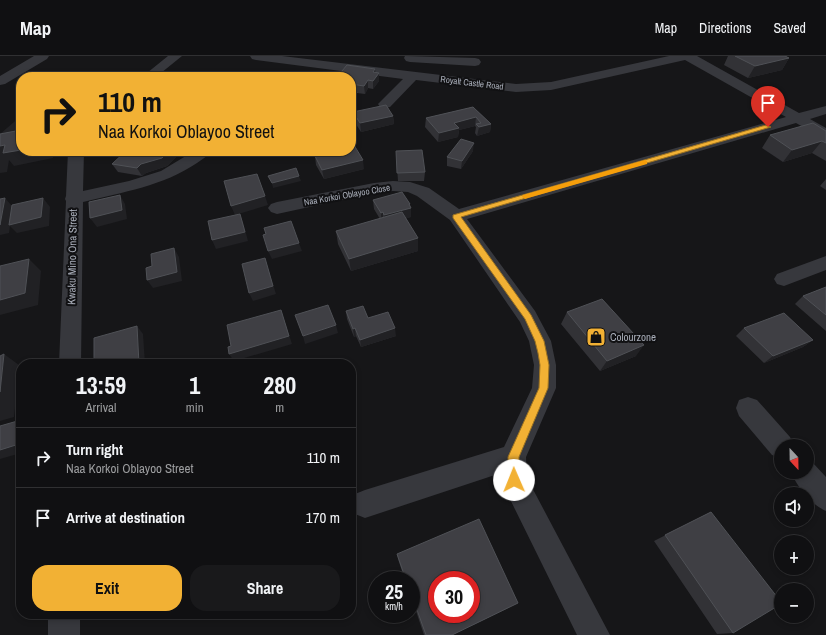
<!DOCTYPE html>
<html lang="en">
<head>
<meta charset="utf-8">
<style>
  :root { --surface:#101012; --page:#19191b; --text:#f1f3f6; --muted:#9c9d9f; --line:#303032; --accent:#f2b134 }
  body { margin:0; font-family:"Archivo Narrow",sans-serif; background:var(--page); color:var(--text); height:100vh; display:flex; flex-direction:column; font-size:15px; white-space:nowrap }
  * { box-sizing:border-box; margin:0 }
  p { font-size:13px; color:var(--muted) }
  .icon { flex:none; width:22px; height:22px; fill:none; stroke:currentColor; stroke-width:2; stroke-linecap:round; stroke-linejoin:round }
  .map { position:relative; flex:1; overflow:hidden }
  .drawer { position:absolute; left:16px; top:303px; width:340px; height:260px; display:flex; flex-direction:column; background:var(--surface); border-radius:16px; box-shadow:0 2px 6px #0003,0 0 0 1px var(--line) }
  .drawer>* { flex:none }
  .top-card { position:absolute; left:16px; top:16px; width:340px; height:84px; border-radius:16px; box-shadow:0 2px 6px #0003,0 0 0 1px var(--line); background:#f2b134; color:#111; overflow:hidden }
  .needle { width:26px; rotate:158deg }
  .buttons { position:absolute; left:774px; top:383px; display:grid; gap:8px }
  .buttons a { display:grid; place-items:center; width:40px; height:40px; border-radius:50%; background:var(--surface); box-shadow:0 2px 6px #0003,0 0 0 1px var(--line); font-size:20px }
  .speed { position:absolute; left:368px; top:515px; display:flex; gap:8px; font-size:20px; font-weight:700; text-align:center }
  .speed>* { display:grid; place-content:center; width:52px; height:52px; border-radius:50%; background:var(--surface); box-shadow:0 2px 6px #0003,0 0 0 1px var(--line); line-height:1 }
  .speed small { font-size:10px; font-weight:400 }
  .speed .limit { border:6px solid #d22; background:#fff; color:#111 }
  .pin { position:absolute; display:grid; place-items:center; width:34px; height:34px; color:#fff; margin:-41px -17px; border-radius:50% 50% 50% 0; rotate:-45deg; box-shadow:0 0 4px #0007 }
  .pin .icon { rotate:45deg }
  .me { position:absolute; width:44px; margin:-22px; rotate:359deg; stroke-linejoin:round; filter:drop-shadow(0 0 3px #0008) }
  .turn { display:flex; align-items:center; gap:14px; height:84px; padding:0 16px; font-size:18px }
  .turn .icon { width:52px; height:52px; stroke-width:2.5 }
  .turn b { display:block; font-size:28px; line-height:34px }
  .eta { display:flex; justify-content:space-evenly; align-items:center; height:68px; text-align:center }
  .eta b { font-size:24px; font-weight:700; line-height:28px }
  .button { display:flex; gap:8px; margin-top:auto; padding:8px 16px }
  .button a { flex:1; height:46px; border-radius:16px; background:var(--accent); color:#111; font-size:16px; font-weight:700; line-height:46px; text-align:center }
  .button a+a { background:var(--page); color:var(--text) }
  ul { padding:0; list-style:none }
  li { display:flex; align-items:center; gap:12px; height:60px; padding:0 16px; border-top:1px solid var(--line) }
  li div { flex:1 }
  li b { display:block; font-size:15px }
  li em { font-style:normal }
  header { display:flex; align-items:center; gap:24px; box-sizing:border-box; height:56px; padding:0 20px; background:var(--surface); border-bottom:1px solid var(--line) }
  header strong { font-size:19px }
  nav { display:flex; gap:22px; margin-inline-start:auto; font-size:14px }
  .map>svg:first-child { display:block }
</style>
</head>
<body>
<header>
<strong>Map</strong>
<nav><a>Map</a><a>Directions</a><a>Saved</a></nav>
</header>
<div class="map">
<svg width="826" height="579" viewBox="0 0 826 579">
  <rect width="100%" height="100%" fill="#161618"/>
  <path fill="#222225" d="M21 60V87L0 78Z"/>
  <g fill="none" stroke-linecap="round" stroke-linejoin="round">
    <path fill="#37383d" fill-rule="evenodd" d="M34 0H49L47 3 5 28 0 29V20Z
      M168 0H182L156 21H142Z
      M250 0H282L516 28 551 26 669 0H697L799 57 826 50V58L810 63 826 72V82L821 81 796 67 467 163 535 255 551 285 556 309V332L526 401 527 422 610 579H577L505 433 501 424V417L365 462 355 458 351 448 355 438 365 434 504 391 532 332 534 309 529 285 520 266 450 164 417 140 408 136 393 135 374 137 277 158 271 156 268 152 271 148 277 146 374 127 393 125 410 126 429 132 459 153 786 61 685 4 551 34 516 36 416 24 390 51 385 52 380 51 378 48 403 23 256 4 252 3Z
      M405 0 475 2 479 3 481 6 479 9 475 10 410 6 406 5 404 2Z
      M68 95H84L83 135 129 125 161 115 194 95H212C208 100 202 103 197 107 163 130 123 136 83 146L81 308H59L66 145 65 143 66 140Z
      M826 200V214L784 230 777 228 774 223 777 218Z
      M748 341 757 344 790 381 794 390H781V402L772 399 739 360 736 352 739 344Z
      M807 404 813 407 826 421V455C812 449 797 431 791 416H807Z
      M48 558H80V579H48Z"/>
  </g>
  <path fill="#323236" d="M728 0H785L789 2 782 14 748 22 724 9Z
    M375 13V16L379 17V25L373 33 368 32 365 38 357 37V41L354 46H351V21Z
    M473 51 491 68 490 76 477 80 475 77 476 71 475 70 459 74 458 81 438 86 425 71 426 62Z
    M353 56 393 60 394 68 361 76 354 65Z
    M826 75V105L812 97 783 106 762 92 770 79Z
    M396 95 425 116 424 125H398Z
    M473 95 461 113 447 110V101Z
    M181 96 167 110 146 117 142 120 118 116 112 108Z
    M315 100 364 113 324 123 316 109Z
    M826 123V134L820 130Z
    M373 144 410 151 411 152V161L406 162 418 195 351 215 338 188 336 175 380 163 374 153Z
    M826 231V275L795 248 803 240Z
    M346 255 368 262 396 280 361 291 356 280 354 281 347 263Z
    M567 256 636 300 600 315 561 268Z
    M744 272 813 284 803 291 764 307 736 280Z
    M711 456 733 577 717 578 654 485Z
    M397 498 518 547 452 579H424L411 540V524H405L398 503Z"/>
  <path fill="#212124" d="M789 2 782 14 748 22 755 10Z
    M375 13 376 21 379 17V25L373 33V16Z
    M368 24V32L365 38 364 30Z
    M357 36V41L354 46V42Z
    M393 60 394 68 361 76 360 67Z
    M476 61 475 70 459 74 458 81 438 86 439 77 454 67Z
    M491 68 490 76 477 80 479 71Z
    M822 85 812 97 783 106 792 94Z
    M474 87 473 95 461 113 462 105Z
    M5 89 21 94V95H54L53 102 14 110 9 104 7 116 0 117V90Z
    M169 95H180L181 96 167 110 146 117 142 120 137 112 141 108Z
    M363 104 364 113 324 123 322 114Z
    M299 120 301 125 273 132 272 127Z
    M120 139 125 148 127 163 97 171 90 162Z
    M265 140 268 149 235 159 231 150Z
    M5 142 12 150 43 142 50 151 49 170 17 177 10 170 9 177 0 179V169Z
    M410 148V152H411V161L385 168 384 159Z
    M383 156V165H381V157Z
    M240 158 243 166 248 185 216 193 212 184Z
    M418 182V195L351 215 349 203Z
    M299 187 302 195 272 203 268 195Z
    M174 192 179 201 182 225 153 232 147 224Z
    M265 202 276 238 253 245 249 237Z
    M29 203 41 215 38 249 0 259V244Z
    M281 254 292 288 234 305 229 298Z
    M336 269 338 277 305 288 303 280Z
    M137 270 143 278 145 308H139Z
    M355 272 356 280 354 281 353 273Z
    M395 272 396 280 361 291 360 284Z
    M813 284 803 291 764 307 773 300Z
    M644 289 636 300 600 315 607 305Z
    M4 298 19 309 14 361 0 365V336Z
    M21 373V397L0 403V394Z"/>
  <path fill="#3f3f44" stroke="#4f5156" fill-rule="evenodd" d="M735 0H785L789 2 755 10Z
    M347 9 375 13 373 16 379 17 373 25 368 24 364 30 351 28V21H337Z
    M351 36H357L354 42 351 41Z
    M386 49 393 60 360 67 353 56Z
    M473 51 491 68 479 71 476 68 481 67 476 61 454 67 459 72 439 77 426 62Z
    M813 67 826 75V87L822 85 792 94 770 79Z
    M21 74V94L3 97 5 89 0 90V78Z
    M461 83 474 87 462 105 447 101Z
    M354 89 363 104 322 114 315 100 333 95H351V90Z
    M422 94 425 116 397 117 396 95Z
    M126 95H169L162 102 141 108 137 112 112 108Z
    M296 112 299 120 272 127 268 120Z
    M257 118 265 140 231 150 224 125Z
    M402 136 410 148H409L411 152 384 159 383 156 381 157 373 144Z
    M120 139 122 154 90 162 89 146Z
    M5 142 0 169V143Z
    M43 142 41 161 9 169 12 149Z
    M402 156 418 182 349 203 336 175Z
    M240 158 245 176 212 184 208 165Z
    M291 165 299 187 268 195 263 179 266 178 264 172Z
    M174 192 177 216 147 224 146 212 152 210 151 198Z
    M265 202 273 230 249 237 242 208Z
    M29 203 25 237 0 244V210Z
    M826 231V259L803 240Z
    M602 243 644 289 607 305 567 256Z
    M328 249 336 269 303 280 295 259Z
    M363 250 368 262 388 256 395 272 360 284 355 272 353 273 346 255Z
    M281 254 289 280 229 298 228 291 231 290 227 269Z
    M784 257 813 284 773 300 744 272Z
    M137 270 139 308H94V282Z
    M4 298 0 336V300Z
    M21 364V373L19 388 0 394V370Z
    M711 456 781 546V548L733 577 665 479Z
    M479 463 518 547 452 579H426L411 537V524H406L397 498ZM437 524H471V558H437Z"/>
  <path fill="#f2b134" stroke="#9d7322" d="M766 69 771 71 461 161 531 259 544 285 549 309 548 332 519 401V424L518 428 514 430 510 428 508 424V401L539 332 540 309 538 297 535 285 525 263 453 162V159Z"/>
  <path fill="#f59e0b" d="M645 104 647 105V108L528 142 525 143 522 141 523 139Z"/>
  <defs>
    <symbol id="shop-square" viewBox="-11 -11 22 22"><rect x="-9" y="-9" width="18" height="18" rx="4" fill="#f2b134" stroke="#111113"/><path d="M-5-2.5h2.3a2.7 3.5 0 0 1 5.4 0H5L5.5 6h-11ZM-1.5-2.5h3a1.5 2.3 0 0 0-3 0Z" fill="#111"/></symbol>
  </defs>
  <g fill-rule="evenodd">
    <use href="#shop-square" x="585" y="270" width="22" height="22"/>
  </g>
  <g text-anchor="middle" stroke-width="4" stroke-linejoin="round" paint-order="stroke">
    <g font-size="9" fill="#a8adb8" stroke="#111113">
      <text transform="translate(472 27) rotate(7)" y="3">Royalt Castle Road</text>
      <text transform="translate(347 139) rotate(-10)" y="3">Naa Korkoi Oblayoo Close</text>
    </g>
    <g font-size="11" fill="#a8adb8" stroke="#111113">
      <text transform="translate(72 201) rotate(-89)" y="4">Kwaku Mino Ona Street</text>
    </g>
    <g font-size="11" fill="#a8adb8" stroke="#111113" text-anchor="start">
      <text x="610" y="285">Colourzone</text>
    </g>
  </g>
</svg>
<div class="buttons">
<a><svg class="needle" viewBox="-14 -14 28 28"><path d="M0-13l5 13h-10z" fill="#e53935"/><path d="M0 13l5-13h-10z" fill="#9c9d9f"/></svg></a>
<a><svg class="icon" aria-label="sound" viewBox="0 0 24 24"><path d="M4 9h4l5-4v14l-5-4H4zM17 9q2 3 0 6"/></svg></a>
<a>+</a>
<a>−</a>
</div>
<div class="speed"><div>25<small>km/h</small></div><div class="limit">30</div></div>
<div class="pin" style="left:768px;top:71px;background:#d93025"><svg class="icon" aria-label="arrive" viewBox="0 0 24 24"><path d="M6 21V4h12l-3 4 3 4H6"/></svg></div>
<svg class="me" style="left:514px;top:424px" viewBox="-20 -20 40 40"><circle r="19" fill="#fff"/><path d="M0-13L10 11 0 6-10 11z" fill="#f2b134"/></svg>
<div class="top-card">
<div class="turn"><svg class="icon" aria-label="right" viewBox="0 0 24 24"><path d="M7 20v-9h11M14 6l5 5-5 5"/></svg><div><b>110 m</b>Naa Korkoi Oblayoo Street</div></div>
</div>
<section class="drawer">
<div class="eta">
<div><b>13:59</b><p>Arrival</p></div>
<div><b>1</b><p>min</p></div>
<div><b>280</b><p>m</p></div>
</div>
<ul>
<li><svg class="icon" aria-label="right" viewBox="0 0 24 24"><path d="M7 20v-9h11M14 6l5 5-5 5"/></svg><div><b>Turn right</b><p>Naa Korkoi Oblayoo Street</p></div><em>110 m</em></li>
<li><svg class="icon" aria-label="arrive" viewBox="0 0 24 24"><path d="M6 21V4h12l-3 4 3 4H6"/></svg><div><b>Arrive at destination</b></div><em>170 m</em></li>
</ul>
<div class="button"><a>Exit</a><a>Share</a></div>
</section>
</div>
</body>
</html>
